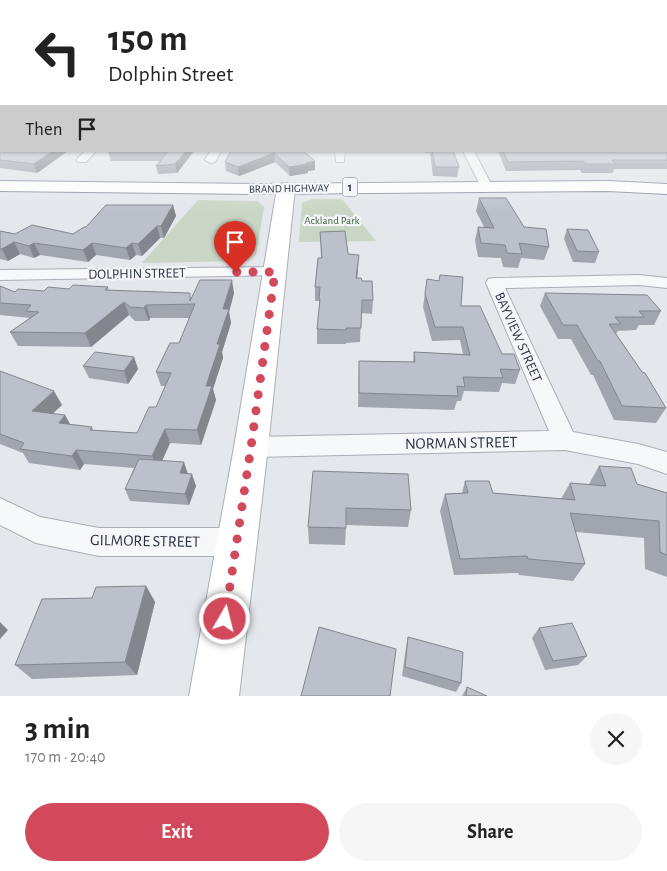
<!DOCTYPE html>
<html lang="en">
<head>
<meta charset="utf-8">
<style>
  :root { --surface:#fff; --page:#f6f6f6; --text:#222; --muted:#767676; --accent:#d1495b }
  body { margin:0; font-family:"Alegreya Sans",sans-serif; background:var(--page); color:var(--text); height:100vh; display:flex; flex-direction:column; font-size:19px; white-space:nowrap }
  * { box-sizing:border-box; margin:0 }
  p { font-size:16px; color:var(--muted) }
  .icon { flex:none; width:28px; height:28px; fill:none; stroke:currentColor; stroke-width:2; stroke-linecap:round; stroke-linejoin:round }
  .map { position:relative; height:696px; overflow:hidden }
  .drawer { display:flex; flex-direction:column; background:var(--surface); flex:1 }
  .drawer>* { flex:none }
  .banner { position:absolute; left:0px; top:0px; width:668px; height:152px; box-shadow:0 1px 4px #0004; background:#fff; color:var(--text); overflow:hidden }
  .pin { position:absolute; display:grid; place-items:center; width:42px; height:42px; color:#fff; margin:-51px -21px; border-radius:50% 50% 50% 0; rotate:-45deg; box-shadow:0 0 5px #0007 }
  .pin .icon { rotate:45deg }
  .me { position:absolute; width:55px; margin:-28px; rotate:8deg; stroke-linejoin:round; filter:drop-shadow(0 0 4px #0008) }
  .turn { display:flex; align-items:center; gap:18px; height:105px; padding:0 25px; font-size:22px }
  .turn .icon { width:65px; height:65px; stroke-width:2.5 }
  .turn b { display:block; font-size:35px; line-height:42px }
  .then { display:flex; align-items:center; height:48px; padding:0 25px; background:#0003; gap:10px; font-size:19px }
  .round { display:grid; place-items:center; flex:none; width:52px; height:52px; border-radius:26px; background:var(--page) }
  .headline { display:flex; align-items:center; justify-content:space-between; height:85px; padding:0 25px }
  h1 { font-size:30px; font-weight:700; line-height:38px }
  .action { display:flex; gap:10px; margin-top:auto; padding:10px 25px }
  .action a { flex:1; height:58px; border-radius:30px; background:var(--accent); color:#fff; font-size:20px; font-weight:700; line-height:58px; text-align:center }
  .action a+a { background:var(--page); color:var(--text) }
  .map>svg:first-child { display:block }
</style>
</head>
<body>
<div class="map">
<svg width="667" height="696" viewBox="0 0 667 696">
  <rect width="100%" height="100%" fill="#e4e7ec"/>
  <path fill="#c9d6c5" d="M312 199H342L376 241 299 242 302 203Z
    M198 200 257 201 264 207 256 255 248 261 142 263Z"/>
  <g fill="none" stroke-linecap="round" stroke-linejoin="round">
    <defs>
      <path id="street" d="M85 151H96L86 162H78L76 160Z
        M210 151H221L215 162 211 163 205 160Z
        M335 151H345L344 162H336Z
        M463 151H474L492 186 490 189H482Z
        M275 267 281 269 283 272 281 275 0 280V270Z
        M639 275 667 278V288L639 285 505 288 573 432 638 444 667 452V474L638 464 565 450 251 457 242 454 239 447 242 440 251 437 549 431 486 283 488 279 494 278Z
        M0 498 40 517 99 528H236L246 532 251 542 246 552 236 556H99L36 543 0 525Z"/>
      <path id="secondary" d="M286 183 292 184 295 188 268 447 239 696H189L234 447 277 188 280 184Z"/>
      <path id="highway" d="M0 181 262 184 608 181 667 184V194L608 191 262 194 0 191Z"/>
    </defs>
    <use href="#street" stroke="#a9aeb7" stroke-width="2"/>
    <use href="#secondary" stroke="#a9aeb7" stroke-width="2"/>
    <use href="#highway" stroke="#8b94a3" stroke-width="2"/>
    <use href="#street" fill="#f7f8fa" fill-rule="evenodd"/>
    <use href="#secondary" fill="#fff" fill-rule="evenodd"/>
    <use href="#highway" fill="#fff" fill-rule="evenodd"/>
  </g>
  <path fill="#a1a5ae" d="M667 114V169H614L613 173H582L580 170 506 171 498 151H666Z
    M0 134 68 151 37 173 0 168Z
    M194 151 177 173 158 174 156 166 160 161H111L108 152Z
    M231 151H303L315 170 308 171V173L290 176 275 162 239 176 226 171 225 162Z
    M424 151H453L459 167 457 177 433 176 430 153H425Z
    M479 198 524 227 549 247 544 260 521 258 518 268 503 267 501 258 478 257 475 240 478 227H484L476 211Z
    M173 205 176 216 164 238H160L142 256 136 255 130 260 96 255 88 262 40 255 34 258 20 254 8 261 0 259V231L15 234H73L86 227Z
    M567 229 599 252 595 263 573 262 564 239Z
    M320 232 348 254 358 268 357 278 362 281 373 300 372 314 361 313 360 342 346 343V344H317V329L319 310V301H315V287L321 258Z
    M427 279 461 306 502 354 520 370 515 384 502 383 499 392 464 391 461 401H457L454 410 358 407 359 361 413 362 414 352 463 354 460 340 432 341 423 307Z
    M0 286 15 292 44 291 108 287 109 291 192 298 234 293 229 312 231 323 222 352 223 358 213 389 216 400 201 445 170 443 162 461 188 474 196 486 189 505 130 501 125 489 134 468 84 464 80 470 29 463 23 453 0 444V371L62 405 52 414 65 415 70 424 92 427 93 430 137 433 156 407 165 386H161L156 372 179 343 189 318H150L149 321H135L129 315 91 347 18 346 10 332 30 318 0 315Z
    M545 293 661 311 654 325H639L636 330 618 331 616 334 666 408 656 423 614 420 593 375H591L571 339H558L540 306Z
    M134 357 138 369 128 384 89 378 83 366Z
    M599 466 637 484 667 493V577L645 569 644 538 576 532 585 564 573 581 519 575 518 573 454 575 440 511 445 494 462 493 465 481 493 493 561 499 570 483 589 484Z
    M408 474 411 510 408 527 346 525 345 545 309 544 308 527Z
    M146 586 155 602 137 675 32 679 15 665Z
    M539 628 587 656 578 665 545 670 532 638Z
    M408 637 461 683 456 692 402 676 406 647Z
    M467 687 487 696H462Z"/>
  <path fill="#83868d" d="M52 151H68L37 173 34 164Z
    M186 151H194L177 173 175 164Z
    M274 153 275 162 239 176 238 167Z
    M315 161V170L308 171V173L290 176 289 167 306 163Z
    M173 205 176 216 164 238 161 226Z
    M157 226 160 238 142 256 138 244Z
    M14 242 20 254 8 261 2 249Z
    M34 243 40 255 34 258 29 246Z
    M92 243 96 255 88 262 83 250Z
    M132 243 136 255 130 260 126 248Z
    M359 255 358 268 356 291V278Z
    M232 280 234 293 229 312 231 323 222 352 223 358 213 389 216 400 201 445 197 430 206 386 217 344 223 309Z
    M124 302 129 315 91 347 85 333Z
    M146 305 150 318 149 321 144 308Z
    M134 357 138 369 128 384 124 371Z
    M54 391 62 405 40 425 32 411Z
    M65 415 73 430 59 423Z
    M165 429 170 443 158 470 152 456Z
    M76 450 84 464 80 470 72 456Z
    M184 462 188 474 180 473Z
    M192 474 196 486 189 505 185 494Z
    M146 586 155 602 137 675 125 662Z
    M0 622 8 630 0 639Z"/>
  <path fill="#bbc0ca" stroke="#83868d" d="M666 114H667V140H666Z
    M0 134H1V151H52L34 164 0 160Z
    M666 146H667V160H612L616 164H585L583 161 508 162 503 151H666Z
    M109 151H186L175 164 156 166 168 152H108Z
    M231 151H303L315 161 306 163 308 164 289 167 274 153 238 167 225 162Z
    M432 151H453L459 167H435Z
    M479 198H506L524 227 546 229 549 247 519 243 522 254 507 253 505 245 481 243 478 227 494 228Z
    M106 205H173L161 226H157L138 244 132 243 126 248 92 243 83 250 34 243 29 246 14 242 2 249H0V231L15 234 32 225 73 234 84 227H86Z
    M567 229 588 230 599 252 577 251Z
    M345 231 348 254 359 255 356 278H361L362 281H372L373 300H362L361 328H346V330L317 329 320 299H319L320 287H315L318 258H322L320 232Z
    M440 275 463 277 461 306H480L502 354H514L520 370 500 369 503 378 463 377 465 387 457 386 458 396 359 393V361L415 362 414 352 470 355 463 327H435L425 294 427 279 439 281Z
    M200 280H232L223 309H229L217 344H220L206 386H212L197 430 165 429 152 456 76 450 72 456 20 449 24 443 0 434V371L54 391 32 411 65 415 59 423 92 427 90 430 137 433 149 407H156L171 373 156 372 170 343H179L195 304 146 305 144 308 130 307 124 302 85 333 10 332 39 312 26 311 31 305 0 303V286L15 292 18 289 44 291 48 287 69 289 73 285 108 287 105 290 190 293V301Z
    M545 293 647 295 661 311H639L644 317H615L621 324H609L642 372 645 373 666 408 622 406 600 361H598L577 325H563Z
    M95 352 134 357 124 371 83 366Z
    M139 459 184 462 180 473 192 474 185 494 125 489Z
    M599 466 631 468 637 484 667 493V555L660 552 659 521 570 513 585 564 528 559 527 556 460 559 445 494 468 493 465 481H489L493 493 575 500 570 483 606 486Z
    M313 471 408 474 411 510 346 508V528L308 527Z
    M146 586 125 662 15 665 42 599 92 598 96 587Z
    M572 623 587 656 553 661 539 628Z
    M319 627 396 649 390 696H301Z
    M408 637 463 652 461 683 405 667Z
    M467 687 487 696H466Z"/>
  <linearGradient id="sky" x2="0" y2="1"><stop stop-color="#8bb4dd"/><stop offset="0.54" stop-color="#f3f4f6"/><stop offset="1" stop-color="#f3f4f6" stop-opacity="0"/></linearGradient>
  <rect width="667" height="212" fill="url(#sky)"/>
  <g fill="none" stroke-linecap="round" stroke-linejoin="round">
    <path stroke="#d1495b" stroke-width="9" stroke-dasharray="0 16.2" d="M225 619 251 447 275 272H235"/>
  </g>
  <g text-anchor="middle" stroke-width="4.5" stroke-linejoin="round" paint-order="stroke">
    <g font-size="11" fill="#2b3445" stroke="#f4f6f9">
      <text transform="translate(289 188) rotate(-1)" y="4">BRAND HIGHWAY</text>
    </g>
    <g font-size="11" fill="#3f6138" stroke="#f4f6f9">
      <text x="332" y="224">Ackland Park</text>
    </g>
    <rect fill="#f4f6f9" stroke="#676e7b" stroke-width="1" x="342.5" y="177.5" width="15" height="19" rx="4"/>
    <g font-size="12" font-weight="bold" fill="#2b3445">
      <text x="350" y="191">1</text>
    </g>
    <g font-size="14" fill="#2b3445" stroke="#f4f6f9">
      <text transform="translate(137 273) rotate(-1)" y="5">DOLPHIN STREET</text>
      <text transform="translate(519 337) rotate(66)" y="5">BAYVIEW STREET</text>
    </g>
    <g font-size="16" fill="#2b3445" stroke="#f4f6f9">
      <text transform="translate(461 442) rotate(-1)" y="6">NORMAN STREET</text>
      <text transform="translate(145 540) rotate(1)" y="6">GILMORE STREET</text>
    </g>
  </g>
</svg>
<div class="pin" style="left:235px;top:272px;background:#d93025"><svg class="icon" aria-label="arrive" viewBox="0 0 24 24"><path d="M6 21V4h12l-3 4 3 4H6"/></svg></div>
<svg class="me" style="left:225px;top:619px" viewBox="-20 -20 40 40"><circle r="17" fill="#d1495b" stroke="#fff" stroke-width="3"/><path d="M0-11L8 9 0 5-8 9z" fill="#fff"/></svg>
<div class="banner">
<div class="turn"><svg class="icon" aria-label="left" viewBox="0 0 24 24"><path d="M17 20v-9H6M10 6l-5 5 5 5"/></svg><div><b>150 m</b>Dolphin Street</div></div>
<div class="then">Then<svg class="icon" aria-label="arrive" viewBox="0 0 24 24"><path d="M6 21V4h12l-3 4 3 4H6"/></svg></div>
</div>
</div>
<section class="drawer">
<div class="headline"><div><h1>3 min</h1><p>170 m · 20:40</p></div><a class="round"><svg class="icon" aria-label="close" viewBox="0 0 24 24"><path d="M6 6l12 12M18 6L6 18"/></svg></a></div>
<div class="action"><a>Exit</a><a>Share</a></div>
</section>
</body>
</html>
